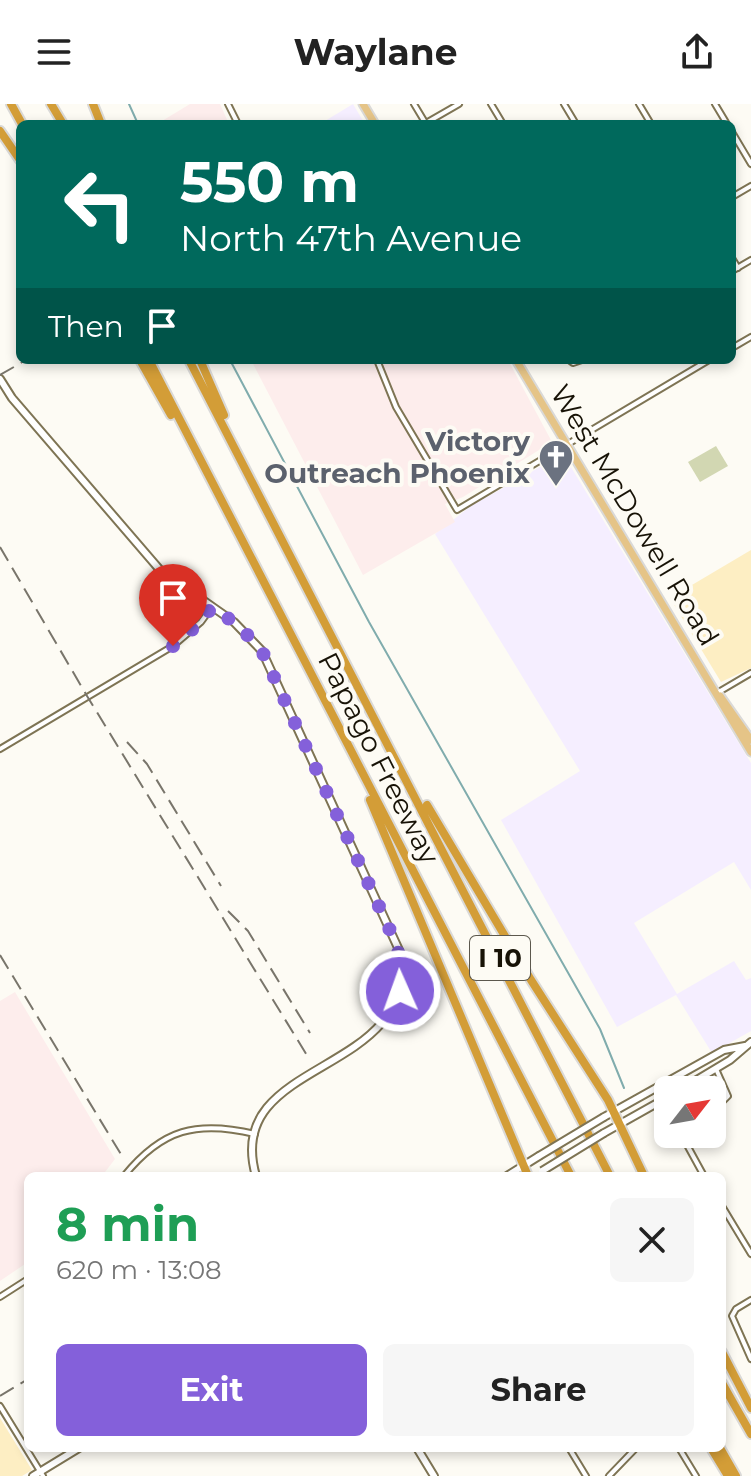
<!DOCTYPE html>
<html lang="en">
<head>
<meta charset="utf-8">
<style>
  :root { --surface:#fff; --page:#f6f6f6; --text:#222; --muted:#767676; --accent:#8460da }
  body { margin:0; font-family:Montserrat,sans-serif; background:var(--page); color:var(--text); height:100vh; display:flex; flex-direction:column; font-size:30px; white-space:nowrap }
  * { box-sizing:border-box; margin:0 }
  p { font-size:26px; color:var(--muted) }
  .icon { flex:none; width:44px; height:44px; fill:none; stroke:currentColor; stroke-width:2; stroke-linecap:round; stroke-linejoin:round }
  .map { position:relative; flex:1; overflow:hidden }
  .panel { position:absolute; left:24px; top:1068px; width:702px; height:280px; display:flex; flex-direction:column; background:var(--surface); border-radius:12px; box-shadow:0 4px 12px #0003 }
  .panel>* { flex:none }
  .hud { position:absolute; left:16px; top:16px; width:720px; height:244px; border-radius:12px; box-shadow:0 4px 12px #0003; background:#00695c; color:#fff; overflow:hidden }
  .needle { width:52px; rotate:59deg }
  .controls { position:absolute; left:654px; top:972px; display:grid; gap:16px }
  .controls a { display:grid; place-items:center; width:72px; height:72px; border-radius:12px; background:var(--surface); box-shadow:0 4px 12px #0003; font-size:40px }
  .pin { position:absolute; display:grid; place-items:center; width:68px; height:68px; color:#fff; margin:-82px -34px; border-radius:50% 50% 50% 0; rotate:-45deg; box-shadow:0 0 8px #0007 }
  .pin .icon { rotate:45deg }
  .me { position:absolute; width:88px; margin:-44px; rotate:358deg; stroke-linejoin:round; filter:drop-shadow(0 0 6px #0008) }
  .turn { display:flex; align-items:center; gap:28px; height:168px; padding:0 32px; font-size:36px }
  .turn .icon { width:104px; height:104px; stroke-width:2.5 }
  .turn b { display:block; font-size:56px; line-height:68px }
  .then { display:flex; align-items:center; height:76px; padding:0 32px; background:#0003; gap:16px; font-size:30px }
  .round { display:grid; place-items:center; flex:none; width:84px; height:84px; border-radius:12px; background:var(--page) }
  .summary { display:flex; align-items:center; justify-content:space-between; height:136px; padding:0 32px }
  h1 { font-size:48px; font-weight:700; line-height:60px; color:#1e9e55 }
  .button { display:flex; gap:16px; margin-top:auto; padding:16px 32px }
  .button a { flex:1; height:92px; border-radius:12px; background:var(--accent); color:#fff; font-size:32px; font-weight:700; line-height:92px; text-align:center }
  .button a+a { background:var(--page); color:var(--text) }
  header { display:flex; justify-content:space-between; align-items:center; height:104px; padding:0 32px; background:var(--surface); font-size:36px; font-weight:700 }
  .map>svg:first-child { display:block }
</style>
</head>
<body>
<header><svg class="icon" aria-label="menu" viewBox="0 0 24 24"><path d="M4 6h16M4 12h16M4 18h16"/></svg>Waylane<svg class="icon" aria-label="share" viewBox="0 0 24 24"><path d="M12 15V3M7 8l5-5 5 5M5 13v7h14v-7"/></svg></header>
<div class="map">
<svg width="751" height="1372" viewBox="0 0 751 1372">
  <rect width="100%" height="100%" fill="#fdfbf4"/>
  <path fill="#f5eeff" d="M353 0 365 20H320Z
    M563 350 751 659V786L734 758 634 819 677 890 734 857 746 876 751 874V927L712 949 676 891 617 923 501 716 580 667 435 430 471 402Z"/>
  <path fill="#fdedec" d="M190 0H220L229 20H157Z
    M251 256H508L552 338 463 393 445 400 455 418 363 471Z
    M15 888 115 1055 102 1072H28V1158L0 1177V897Z"/>
  <path fill="#fdeec3" d="M751 446V564L721 578 670 494Z
    M0 1314 32 1366 22 1372H0Z"/>
  <path fill="#d2d7b2" d="M716 342 728 362 700 378 688 358Z"/>
  <g fill="none" stroke-linecap="round" stroke-linejoin="round">
    <path stroke="#80acad" stroke-width="2" d="M129 0 138 20
      M230 256 369 518 600 925 624 984"/>
    <defs>
      <path id="street" d="M228 0 238 20
        M414 0 426 20
        M491 0 503 20
        M564 0 576 20
        M639 0 651 20
        M715 0 727 20
        M426 19 459 0
        M732 28 751 60
        M732 93 751 82
        M732 154 738 164
        M732 167 751 156
        M732 244 751 233
        M377 256 396 303 457 406 709 256
        M569 256 573 259 582 256
        M717 589 751 569
        M0 645 173 542 201 518 212 503
        M712 1008 728 992 716 965
        M681 1030 704 1072
        M124 1072C162 1025 197 1016 255 1030
        M722 1102 751 1150
        M0 1193 28 1175
        M751 1196 736 1205 732 1212 751 1255
        M0 1302 43 1372
        M569 1344 586 1372
        M679 1344 696 1372
        M609 1372 636 1344"/>
      <path id="secondary" d="M0 275 12 294 160 466 234 518 262 547 399 846C423 975 221 951 256 1072
        M680 986 730 956 751 938
        M604 1013 724 946 745 942
        M604 1029 668 993
        M507 1072 539 1052
        M417 1344 434 1372
        M33 1372 79 1344"/>
      <path id="primary" d="M363 0 375 20
        M516 256 751 648
        M720 592 751 636"/>
      <path id="highway" d="M11 0 22 20
        M51 0 63 20
        M93 0 101 20
        M0 27 20 56
        M140 256 171 311
        M149 256 571 1072
        M189 256 610 1072
        M200 256 224 311
        M370 696 528 1072
        M427 701 531 876 608 996 644 1072
        M722 1248 751 1304
        M722 1279 751 1330
        M711 1344 728 1372
        M720 1344 736 1372"/>
    </defs>
    <use href="#street" stroke="#7e7454" stroke-width="8"/>
    <use href="#secondary" stroke="#7e7454" stroke-width="10"/>
    <use href="#primary" stroke="#dad9d7" stroke-width="11"/>
    <use href="#highway" stroke="#dad9d7" stroke-width="12"/>
    <use href="#street" stroke="#fff" stroke-width="4"/>
    <use href="#secondary" stroke="#fff" stroke-width="6"/>
    <use href="#primary" stroke="#e5c487" stroke-width="7"/>
    <use href="#highway" stroke="#d39d37" stroke-width="8"/>
    <path stroke="#79756b" stroke-width="2" stroke-dasharray="16 8" stroke-linecap="butt" d="M0 271 26 256
      M0 443 87 592 308 953
      M127 638 147 660 221 782
      M228 807 248 827 310 929
      M0 851 122 1052
      M0 1292 28 1275"/>
    <defs>
      <path id="secondary-bridge" d="M539 1052 604 1013
        M542 1067 604 1029"/>
    </defs>
    <use href="#secondary-bridge" stroke="#7e7454" stroke-width="10" stroke-linecap="butt"/>
    <use href="#secondary-bridge" stroke="#fff" stroke-width="6"/>
  </g>
  <g fill="none" stroke-linecap="round" stroke-linejoin="round">
    <path stroke="#8460da" stroke-width="14" stroke-dasharray="0 25.2" d="M173 542 201 518 212 503 239 522 262 547 393 833 401 857 400 887"/>
  </g>
  <defs>
    <symbol id="church-pin" viewBox="-11 -11 22 30"><path d="M0 17L-7.5 6A9.5 9.5 0 1 1 7.5 6Z" fill="#6b7280" stroke="#fdfbf4"/><path d="M-1.2-6h2.4v3.5h3.3v2.4h-3.3V6h-2.4V-.1h-3.3v-2.4h3.3Z" fill="#fff"/></symbol>
  </defs>
  <g fill-rule="evenodd">
    <use href="#church-pin" x="536" y="333" width="40" height="54"/>
  </g>
  <g text-anchor="middle" stroke-width="8" stroke-linejoin="round" paint-order="stroke">
    <rect fill="#fdfbf4" stroke="#5c584d" stroke-width="2" x="470" y="832" width="60" height="44" rx="6"/>
    <g font-size="26" font-weight="bold" fill="#171206">
      <text x="500" y="863">I 10</text>
    </g>
    <g font-size="28" font-weight="bold" fill="#5b616d" stroke="#fdfbf4" text-anchor="end">
      <text x="530" y="347">Victory<tspan x="530" dy="32">Outreach Phoenix</tspan></text>
    </g>
    <g font-size="28" fill="#171206" stroke="#fdfbf4">
      <text transform="translate(635 411) rotate(59)" y="10">West McDowell Road</text>
      <text transform="translate(379 654) rotate(63)" y="10">Papago Freeway</text>
    </g>
  </g>
</svg>
<div class="controls">
<a><svg class="needle" viewBox="-14 -14 28 28"><path d="M0-13l5 13h-10z" fill="#e53935"/><path d="M0 13l5-13h-10z" fill="#767676"/></svg></a>
</div>
<div class="pin" style="left:173px;top:542px;background:#d93025"><svg class="icon" aria-label="arrive" viewBox="0 0 24 24"><path d="M6 21V4h12l-3 4 3 4H6"/></svg></div>
<svg class="me" style="left:400px;top:887px" viewBox="-20 -20 40 40"><circle r="17" fill="#8460da" stroke="#fff" stroke-width="3"/><path d="M0-11L8 9 0 5-8 9z" fill="#fff"/></svg>
<div class="hud">
<div class="turn"><svg class="icon" aria-label="left" viewBox="0 0 24 24"><path d="M17 20v-9H6M10 6l-5 5 5 5"/></svg><div><b>550 m</b>North 47th Avenue</div></div>
<div class="then">Then<svg class="icon" aria-label="arrive" viewBox="0 0 24 24"><path d="M6 21V4h12l-3 4 3 4H6"/></svg></div>
</div>
<section class="panel">
<div class="summary"><div><h1>8 min</h1><p>620 m · 13:08</p></div><a class="round"><svg class="icon" aria-label="close" viewBox="0 0 24 24"><path d="M6 6l12 12M18 6L6 18"/></svg></a></div>
<div class="button"><a>Exit</a><a>Share</a></div>
</section>
</div>
</body>
</html>
